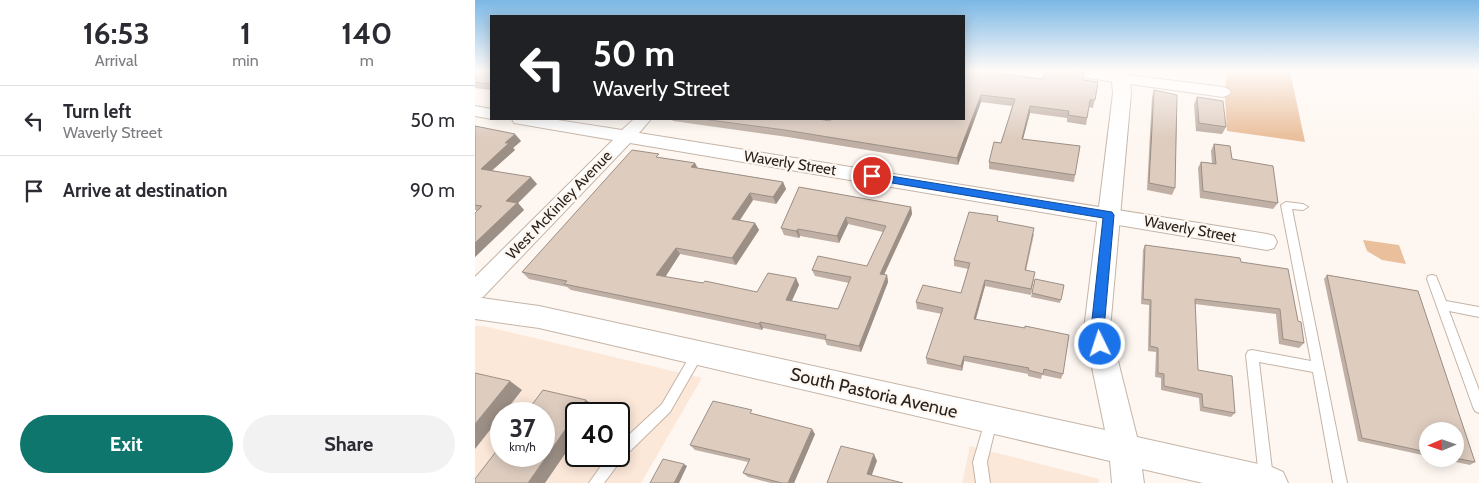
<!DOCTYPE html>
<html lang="en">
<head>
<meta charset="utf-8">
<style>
  :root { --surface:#fff; --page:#f2f2f3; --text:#2b2b33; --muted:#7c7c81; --line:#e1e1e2; --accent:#0f766e }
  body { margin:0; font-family:Cabin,sans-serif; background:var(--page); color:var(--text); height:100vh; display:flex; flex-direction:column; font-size:19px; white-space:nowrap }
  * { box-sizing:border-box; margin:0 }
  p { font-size:16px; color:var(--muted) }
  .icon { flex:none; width:28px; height:28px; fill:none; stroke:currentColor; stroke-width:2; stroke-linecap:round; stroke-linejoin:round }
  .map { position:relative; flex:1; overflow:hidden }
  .details { display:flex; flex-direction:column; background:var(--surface); width:475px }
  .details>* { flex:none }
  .hud { position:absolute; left:15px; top:15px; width:475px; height:105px; border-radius:0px; box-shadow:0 2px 12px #0003; background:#202124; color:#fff; overflow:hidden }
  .needle { width:32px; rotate:268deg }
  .tools { position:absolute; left:944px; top:422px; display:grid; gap:10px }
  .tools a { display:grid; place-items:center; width:45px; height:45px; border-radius:50%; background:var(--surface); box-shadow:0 2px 12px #0003; font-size:25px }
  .speed { position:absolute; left:15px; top:402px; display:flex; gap:10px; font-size:25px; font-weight:700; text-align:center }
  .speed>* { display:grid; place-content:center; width:65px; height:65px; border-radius:50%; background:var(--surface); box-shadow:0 2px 12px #0003; line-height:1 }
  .speed small { font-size:12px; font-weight:400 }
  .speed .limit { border:2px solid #111; border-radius:8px; background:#fff; color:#111 }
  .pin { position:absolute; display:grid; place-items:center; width:42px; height:42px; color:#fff; margin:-21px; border:2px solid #fff; border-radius:50%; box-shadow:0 1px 5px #0007 }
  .me { position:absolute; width:55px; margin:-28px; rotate:356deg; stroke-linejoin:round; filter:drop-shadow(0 0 4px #0008) }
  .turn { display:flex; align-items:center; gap:18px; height:105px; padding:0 20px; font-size:22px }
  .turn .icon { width:65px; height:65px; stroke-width:2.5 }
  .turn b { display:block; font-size:35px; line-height:42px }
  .eta { display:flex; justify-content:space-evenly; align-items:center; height:85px; text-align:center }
  .eta b { font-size:30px; font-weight:700; line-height:35px }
  .button { display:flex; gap:10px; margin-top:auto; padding:10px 20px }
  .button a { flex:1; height:58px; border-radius:30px; background:var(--accent); color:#fff; font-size:20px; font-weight:700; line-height:58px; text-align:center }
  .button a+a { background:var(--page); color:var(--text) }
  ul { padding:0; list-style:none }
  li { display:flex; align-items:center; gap:15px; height:70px; padding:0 20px; border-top:1px solid var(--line) }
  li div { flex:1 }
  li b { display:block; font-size:19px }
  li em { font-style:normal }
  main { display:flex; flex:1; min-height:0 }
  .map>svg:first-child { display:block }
</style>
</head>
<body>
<main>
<section class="details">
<div class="eta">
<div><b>16:53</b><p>Arrival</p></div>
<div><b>1</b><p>min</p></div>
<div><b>140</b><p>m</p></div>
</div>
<ul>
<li><svg class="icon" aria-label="left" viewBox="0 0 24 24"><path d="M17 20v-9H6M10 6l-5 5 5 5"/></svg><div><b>Turn left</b><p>Waverly Street</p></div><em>50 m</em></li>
<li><svg class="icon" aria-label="arrive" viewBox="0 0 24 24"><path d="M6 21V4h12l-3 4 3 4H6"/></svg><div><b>Arrive at destination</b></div><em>90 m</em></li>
</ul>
<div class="button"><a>Exit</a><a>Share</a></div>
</section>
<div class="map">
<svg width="1004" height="483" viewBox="0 0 1004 483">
  <rect width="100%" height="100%" fill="#fef7f1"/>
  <path fill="#fce8d9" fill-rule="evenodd" d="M0 326H9L227 378 166 483H0ZM26 414H69V456H26ZM101 414H144V456H101Z
    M495 446 624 479V483H487Z"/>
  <path fill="#eabf9c" d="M751 71H815L830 142 752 131 750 98Z
    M888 240 924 245 931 264 907 260 892 251Z"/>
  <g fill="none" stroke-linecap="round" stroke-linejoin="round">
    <defs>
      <path id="service" d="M811 202 828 204 833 207 828 210 817 209 872 483H858L838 372 784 362 798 478 795 483H786L784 478 771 355 773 351 777 350 836 361 806 205Z
        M957 275 961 276 971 301 1004 307V317L974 311 1004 390V413L1000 411 998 407 952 279 953 276Z
        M223 348 227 349 229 353 195 412 147 459 129 483H114L133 456H144V444L187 404 219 349Z
        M516 415 520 417 522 421 512 462 515 483H501L498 462 510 421 512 417Z"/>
      <path id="minor" d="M584 71H621L748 87 753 89 756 92 753 95 748 97 591 75 586 74Z
        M0 106 16 109 17 119 0 116Z
        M37 119H76L147 130 159 119H176L164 133 792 234 799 236 802 242 799 248 792 250 155 143 8 297 0 300V277L138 140 45 124 39 123Z"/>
      <path id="tertiary" d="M636 71H654L656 93 635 329 662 437 797 467 808 472 813 483H728L667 469 669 483H637L635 461 64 328 0 319V297L64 306 630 430 609 329 638 93Z"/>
    </defs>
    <use href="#service" stroke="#c5b4a7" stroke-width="2"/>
    <use href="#minor" stroke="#c5b4a7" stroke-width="2"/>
    <use href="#tertiary" stroke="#c5b4a7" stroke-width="2"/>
    <use href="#service" fill="#fff" fill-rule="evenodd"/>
    <use href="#minor" fill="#fff" fill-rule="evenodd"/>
    <use href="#tertiary" fill="#fff" fill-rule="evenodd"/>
  </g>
  <path fill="#bfafa4" d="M0 71H16V90L0 88Z
    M489 71 568 79 608 80 623 82 618 108 614 107 611 125 592 122V118L555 113 548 139 600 175 599 182 514 169V162L526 143 537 106 506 102 483 165 313 137 198 121 196 119H344L355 121 489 119Z
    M679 90 700 188 697 195 672 190 677 97Z
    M722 97 751 127 747 134 721 131 719 104Z
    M0 126 46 141 38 148 40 150 17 170 62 184 43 203 49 210 0 257V213L2 211 0 210Z
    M739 144 757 159 803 203 798 209 725 198 723 168 726 162 737 163 736 151Z
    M186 158 220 163 223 168 308 182 311 189 301 204 278 200 265 220 280 223 284 230 261 265 205 254 190 277 282 292 321 278 324 285 317 301 363 309 374 283 340 276 337 270 392 266 408 232 373 224 364 243 325 236 324 238 309 235 306 228 324 187 436 207 437 214 409 275H412L413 282 386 352 352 345 350 340 288 328 287 330 96 290 92 287 54 279 47 272Z
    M523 216V222L559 234 551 271 560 272 556 295 510 286 501 319 588 374 586 379 567 375 566 379 553 376V374L489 361 487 371 452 364 451 358 467 314 442 309 441 302 486 293 493 269 479 266V260Z
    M670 245 766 262 823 321 829 343 824 348 804 344 801 314 720 304 723 370 760 413 756 417 725 411 724 398 686 390V378L680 377 681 352 673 351 674 305 666 304 668 250Z
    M852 275 943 291 1000 462 995 465 967 459H980V431H952V456L883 441 849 279Z
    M589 285 585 303 556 297 557 293Z
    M281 414 340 434 319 483H296L273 477 268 473 273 462 220 450 215 445Z"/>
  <path fill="#9b8f86" d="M506 95V102L483 165 482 158Z
    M555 106V113L546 146 547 139Z
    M40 134 46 141 38 148 40 150 12 175 6 169 30 143Z
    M220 163 223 170 216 167Z
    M56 177 62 184 43 203 49 210 0 257V243L31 201Z
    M308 182 311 189 301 204 298 197Z
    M275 193 278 200 261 226 257 219Z
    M436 207 437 214 406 281 405 274Z
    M371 217 373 224 364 243 362 236Z
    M280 223 284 230 261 265 257 258Z
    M323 229 325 236 324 238 321 231Z
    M201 248 205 254 187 282 181 275Z
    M412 275 413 282 386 352 384 346Z
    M321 278 324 285 314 306 311 300Z
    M510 280V286L499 325V319Z
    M285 322 288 328 287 330 284 324Z
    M489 356V361L487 371 486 366Z
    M35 381 47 390 28 414H26V416L0 449V424Z
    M111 400 122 408 118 414H101Z
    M101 414V438L70 483H53Z
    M337 429 340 434 319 483H313Z
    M399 454 402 461 395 480 392 474Z
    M209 464 212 466 204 483H199Z"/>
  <path fill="#deccbf" stroke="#9b8f86" d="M0 71H16V84L0 82Z
    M489 71H504L568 79 570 71H598L609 72 608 80 623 82 620 100H615L612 118 593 115 594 111 555 106 547 139 605 146 600 175 514 162 519 142 526 143 540 99 506 95 482 158 310 130 227 119H344L355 121 357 119H489Z
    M679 90 702 95 700 188 674 183Z
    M722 97 748 101 751 127 724 123Z
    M0 126 40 134 30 143H34L6 169 56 177 31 201 42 203 0 243V213L7 206 0 205Z
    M739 144 755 146 757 159 798 166 803 203 728 191 726 162 741 164Z
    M157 150 184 154 181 157 220 163 216 167 308 182 298 197 275 193 257 219 280 223 257 258 201 248 181 275 228 283 230 281 282 292 293 273 321 278 311 300 363 309 376 277 337 270 343 256 392 266 411 226 371 217 362 236 323 229 321 231 306 228 324 187 436 207 405 274 412 275 384 346 350 339 351 335 285 322 284 324 89 284 92 281 47 272Z
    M494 212 523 216 522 221 559 228 550 270 560 272 556 289 510 280 499 319 550 328V326L594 335 588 374 569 369 568 374 553 370 554 368 489 356 486 366 451 358 468 308 441 302 448 285 486 293 495 263 479 260Z
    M670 245 765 258 766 262 813 269 823 321 826 322 829 343 808 339 805 309 720 299 723 370 757 376 760 413 728 407 727 394 689 386V374L683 373V348L675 346 676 300 668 299Z
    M852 275 943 291 1000 462 980 458V431H952V452L887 438Z
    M560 279 589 285 586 300 557 293Z
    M0 373 35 381 0 424Z
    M68 390 111 400 53 483H0V479L26 445V456H69V414H50Z
    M238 401 277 410 275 413 337 429 313 483H307L268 473 275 459 215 445Z
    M366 446 399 454 392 474 428 483H352Z
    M188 459 209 464 199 483H175Z"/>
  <linearGradient id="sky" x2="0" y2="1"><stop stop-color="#7bb7e5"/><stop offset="0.51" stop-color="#fffbf9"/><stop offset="1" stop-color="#fffbf9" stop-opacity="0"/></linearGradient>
  <rect width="1004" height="138" fill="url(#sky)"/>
  <path fill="#1a73e8" stroke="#114b97" d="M397 173 637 212 639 215 629 329 631 344 630 348 625 350 620 348 616 329 628 218 393 179 392 176Z"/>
  <g text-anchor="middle" stroke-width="4.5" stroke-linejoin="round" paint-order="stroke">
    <g font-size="15" fill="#261f1a" stroke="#fef7f1">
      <text transform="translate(315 163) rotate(9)" y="5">Waverly Street</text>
      <text transform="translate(84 205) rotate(-46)" y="5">West McKinley Avenue</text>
      <text transform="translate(715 229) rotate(10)" y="5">Waverly Street</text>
    </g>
    <g font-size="18" fill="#261f1a" stroke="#fef7f1">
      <text transform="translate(399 393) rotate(13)" y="6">South Pastoria Avenue</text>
    </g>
  </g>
</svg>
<div class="tools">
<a><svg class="needle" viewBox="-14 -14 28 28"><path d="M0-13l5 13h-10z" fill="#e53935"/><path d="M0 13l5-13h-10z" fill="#7c7c81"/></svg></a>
</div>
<div class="speed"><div>37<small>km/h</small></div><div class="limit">40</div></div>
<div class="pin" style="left:397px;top:176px;background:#d93025"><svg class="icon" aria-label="arrive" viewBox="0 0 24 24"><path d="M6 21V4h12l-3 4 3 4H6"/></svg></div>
<svg class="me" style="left:625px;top:344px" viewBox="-20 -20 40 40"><circle r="17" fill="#1a73e8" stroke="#fff" stroke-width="3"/><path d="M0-11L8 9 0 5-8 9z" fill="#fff"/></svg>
<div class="hud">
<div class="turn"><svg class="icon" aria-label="left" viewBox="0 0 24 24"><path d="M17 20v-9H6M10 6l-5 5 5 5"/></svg><div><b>50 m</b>Waverly Street</div></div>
</div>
</div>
</main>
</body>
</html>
